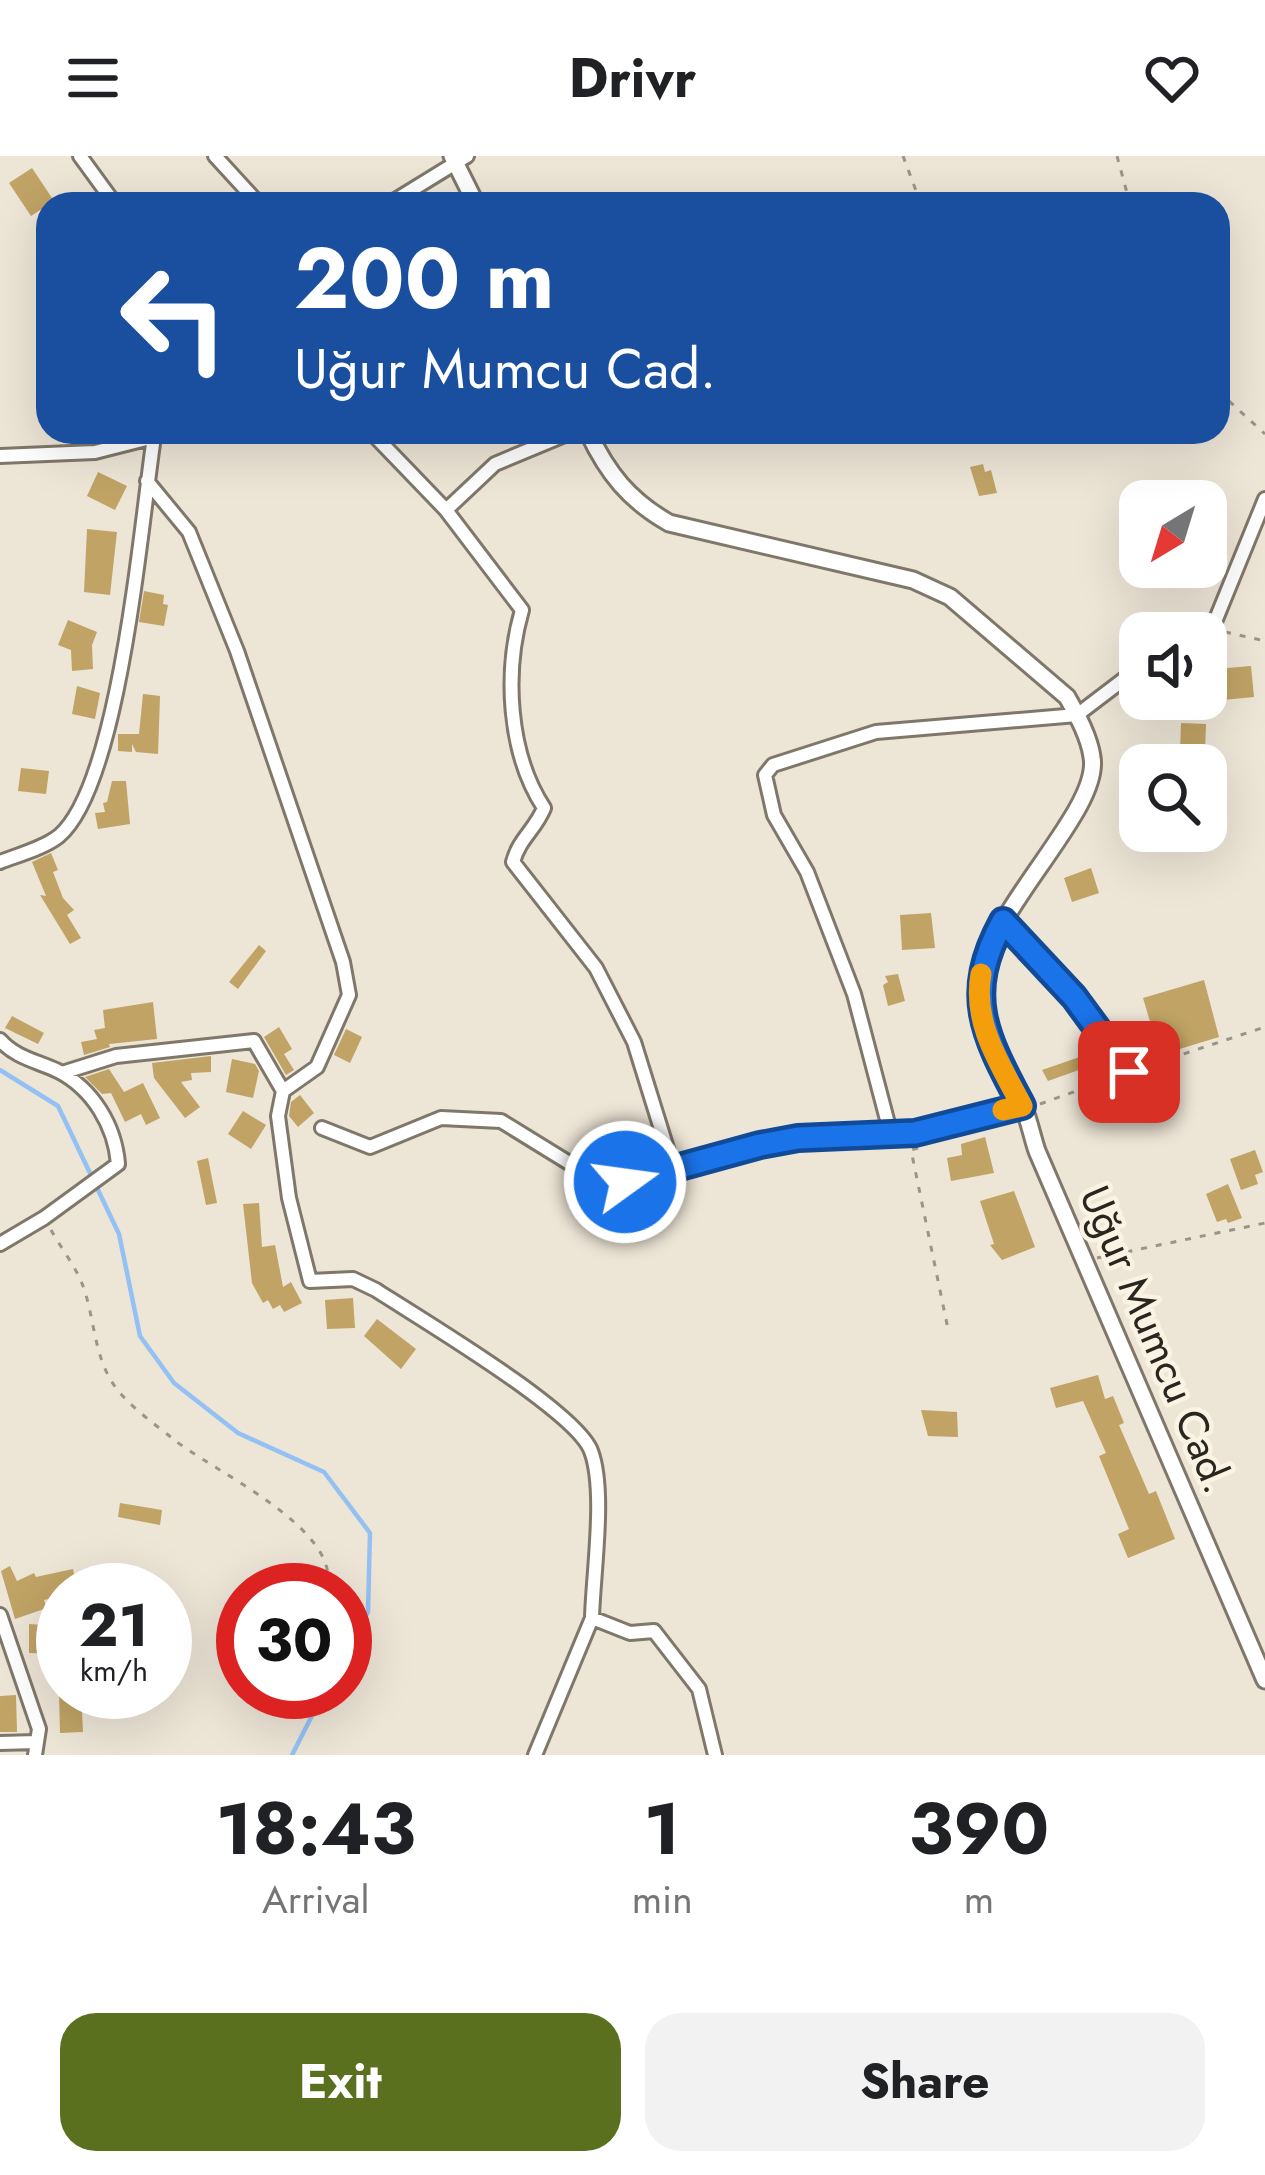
<!DOCTYPE html>
<html lang="en">
<head>
<meta charset="utf-8">
<style>
  :root { --surface:#fff; --page:#f2f2f2; --text:#202124; --muted:#757577; --accent:#5a701f }
  body { margin:0; font-family:Jost,sans-serif; background:var(--page); color:var(--text); height:100vh; display:flex; flex-direction:column; font-size:45px; white-space:nowrap }
  * { box-sizing:border-box; margin:0 }
  p { font-size:39px; color:var(--muted) }
  .icon { flex:none; width:66px; height:66px; fill:none; stroke:currentColor; stroke-width:2; stroke-linecap:round; stroke-linejoin:round }
  .map { position:relative; height:1599px; overflow:hidden }
  .details { display:flex; flex-direction:column; background:var(--surface); flex:1 }
  .details>* { flex:none }
  .banner { position:absolute; left:36px; top:36px; width:1194px; height:252px; border-radius:36px; box-shadow:0 12px 48px #0002; background:#1a4fa0; color:#fff; overflow:hidden }
  .needle { width:78px; rotate:218deg }
  .buttons { position:absolute; left:1119px; top:324px; display:grid; gap:24px }
  .buttons a { display:grid; place-items:center; width:108px; height:108px; border-radius:24px; background:var(--surface); box-shadow:0 12px 48px #0002; font-size:60px }
  .speed { position:absolute; left:36px; top:1407px; display:flex; gap:24px; font-size:60px; font-weight:700; text-align:center }
  .speed>* { display:grid; place-content:center; width:156px; height:156px; border-radius:50%; background:var(--surface); box-shadow:0 12px 48px #0002; line-height:1 }
  .speed small { font-size:30px; font-weight:400 }
  .speed .limit { border:18px solid #d22; background:#fff; color:#111 }
  .pin { position:absolute; display:grid; place-items:center; width:102px; height:102px; color:#fff; margin:-51px; border-radius:24px; box-shadow:0 6px 18px #0006 }
  .me { position:absolute; width:132px; margin:-66px; rotate:76deg; stroke-linejoin:round; filter:drop-shadow(0 0 9px #0008) }
  .turn { display:flex; align-items:center; gap:42px; height:252px; padding:0 60px; font-size:54px }
  .turn .icon { width:156px; height:156px; stroke-width:2.5 }
  .turn b { display:block; font-size:84px; line-height:102px }
  .eta { display:flex; justify-content:space-evenly; align-items:center; height:204px; text-align:center }
  .eta b { font-size:72px; font-weight:700; line-height:84px }
  .primary-button { display:flex; gap:24px; margin-top:auto; padding:24px 60px }
  .primary-button a { flex:1; height:138px; border-radius:36px; background:var(--accent); color:#fff; font-size:48px; font-weight:700; line-height:138px; text-align:center }
  .primary-button a+a { background:var(--page); color:var(--text) }
  header { display:flex; justify-content:space-between; align-items:center; height:156px; padding:0 60px; background:var(--surface); font-size:54px; font-weight:700 }
  .map>svg:first-child { display:block }
</style>
</head>
<body>
<header><svg class="icon" aria-label="menu" viewBox="0 0 24 24"><path d="M4 6h16M4 12h16M4 18h16"/></svg>Drivr<svg class="icon" aria-label="heart" viewBox="0 0 24 24"><path d="M12 20l-8-8c-3-5 5-10 8-4 3-6 11-1 8 4z"/></svg></header>
<div class="map">
<svg width="1265" height="1599" viewBox="0 0 1265 1599">
  <rect width="100%" height="100%" fill="#ede5d6"/>
  <g fill="none" stroke-linecap="round" stroke-linejoin="round">
    <path stroke="#94c1f4" stroke-width="4.5" d="M0 914 58 950 119 1078 140 1180 174 1227 238 1277 324 1316 370 1377 368 1456 345 1498
      M292 1599 324 1536"/>
  </g>
  <path fill="#c0a365" d="M32 12 54 45 31 60 9 27Z
    M983 308 985 316 991 314 997 337 979 340 970 311Z
    M98 316 127 330 115 354 87 340Z
    M87 373 117 376 110 439 84 436Z
    M144 435 164 439 163 448 168 449 164 470 139 466Z
    M68 464 97 476 92 489 93 513 72 515 71 494 58 489Z
    M1251 510 1254 541 1223 544 1216 513Z
    M77 530 100 537 95 563 72 558Z
    M143 538 160 540 158 598 136 596 132 588V596L118 595V578H139Z
    M1181 567 1206 568 1205 597 1192 596V609H1164V594L1180 595Z
    M21 612 49 615 46 638 18 635Z
    M112 625H126L130 668 98 673 95 657 105 656 103 647 107 646Z
    M51 697 58 714 53 716 63 742 74 754 67 759 81 782 70 788 40 739 46 740 32 706Z
    M1091 712 1099 737 1072 746 1064 722Z
    M931 757 935 792 902 794 900 759Z
    M259 789 266 795 238 833 229 826Z
    M898 818 905 845 888 850 883 829 888 826 885 820Z
    M1204 824 1219 881 1160 899 1143 842Z
    M153 846 157 883 109 888 110 891 84 899 81 886 97 883 94 874 105 872 103 854Z
    M12 860 44 877 38 888 5 872Z
    M279 871 292 893 284 898 294 914 286 919 264 881Z
    M346 873 362 881 350 907 334 899Z
    M1100 894 1104 905 1048 925 1042 914Z
    M211 900V916L191 917 192 924 181 926 200 951 185 962 154 922 152 907Z
    M232 903 255 908 259 915 253 942 226 936Z
    M109 913 124 936 143 927 160 962 146 969 141 958 125 966 111 937 102 938 85 921Z
    M300 939 314 957 298 971 289 960 291 946Z
    M243 955 266 969 251 993 228 978Z
    M985 981 994 1017 951 1025 947 1002 962 999 961 988Z
    M1255 994 1263 1016 1255 1019 1258 1028 1241 1034 1230 1003Z
    M208 1002 217 1047 206 1049 197 1005Z
    M1228 1028 1242 1062 1228 1067 1226 1063 1217 1066 1206 1038Z
    M1014 1035 1035 1091 1002 1104 990 1089 994 1088 980 1045Z
    M259 1047 262 1091 275 1089 283 1131 291 1126 302 1147 284 1156 280 1149 273 1153 268 1144 263 1147 252 1127 243 1048Z
    M353 1142 355 1172 327 1173 325 1144Z
    M377 1163 416 1193 401 1213 364 1180Z
    M1098 1219 1105 1243 1113 1240 1124 1267 1119 1269 1149 1338 1156 1335 1175 1383 1128 1402 1118 1378 1129 1373 1099 1300 1106 1297 1083 1245 1056 1252 1050 1232Z
    M921 1254 957 1256 958 1281 928 1280Z
    M120 1347 162 1354 160 1369 118 1361Z
    M10 1410 17 1425 34 1417 36 1421 73 1413 77 1434H63V1440L44 1444 47 1452 15 1463 1 1415Z
    M29 1468 59 1470 58 1498 29 1497Z
    M59 1536H81L83 1576 60 1577Z
    M16 1539 17 1576H0V1540Z"/>
  <g fill="none" stroke-linecap="round" stroke-linejoin="round">
    <defs>
      <path id="minor" d="M80 0 115 48
        M215 0 259 48
        M389 48 467 0
        M371 276 446 354 522 454C504 516 508 597 544 652 535 674 519 683 513 706L596 812 634 886 674 1015
        M0 300 95 296 154 281
        M147 325 189 376 237 495 343 806 349 839 317 911 283 935
        M446 354 495 308 572 276
        M1193 477 1212 473 1265 343
        M0 706C18 699 44 692 59 680 120 628 141 366 154 281L158 276
        M1003 765 1074 841 1129 916
        M0 884C16 902 37 905 58 915 93 933 115 970 118 1008L44 1062 0 1088
        M62 917 116 900 254 885 283 935 278 960 289 1042 310 1125 353 1123 376 1134C419 1162 576 1255 591 1295 606 1334 593 1419 592 1462
        M322 972 370 991 441 962 501 965 587 1018 625 1026 760 989 798 983 915 978 1022 949
        M891 979 854 838 807 716 774 659 765 619 773 609 876 576 1077 559 1140 511
        M0 1459 39 1573 35 1599
        M0 1587 36 1586
        M535 1599 592 1462 630 1477 654 1475 699 1533 715 1599"/>
      <path id="tertiary" d="M452 0 476 48
        M588 276C608 318 629 344 669 367L913 424 950 441 1067 541C1077 559 1089 580 1092 601 1102 655 982 759 980 830 978 877 1004 910 1023 950 1029 964 1032 980 1037 995L1265 1524"/>
    </defs>
    <use href="#minor" stroke="#7f786a" stroke-width="18"/>
    <use href="#tertiary" stroke="#7f786a" stroke-width="21"/>
    <path stroke="#9a9489" stroke-width="3" stroke-dasharray="6 9" stroke-linecap="butt" d="M903 0 921 48
      M1117 0 1130 48
      M1218 235 1265 278
      M1225 476 1265 485
      M1141 912 1265 871
      M1040 948 1115 921
      M918 992 911 994 948 1173
      M51 1074C61 1092 76 1111 83 1130 94 1160 94 1198 112 1226 124 1246 153 1267 172 1282 213 1316 343 1372 327 1434
      M1097 1102 1265 1067"/>
    <use href="#minor" stroke="#fff" stroke-width="12"/>
    <use href="#tertiary" stroke="#fff" stroke-width="15"/>
  </g>
  <g fill="none" stroke-linecap="round" stroke-linejoin="round">
    <defs>
      <path id="route" d="M625 1026 760 989 798 982 915 977 1022 950C985 880 962 840 1003 765L1074 841 1129 916"/>
    </defs>
    <use href="#route" stroke="#114b97" stroke-width="30"/>
    <use href="#route" stroke="#1a73e8" stroke-width="21"/>
    <path stroke="#f59e0b" stroke-width="21" d="M981 818C972 867 1000 908 1022 950L1003 954"/>
  </g>
  <g text-anchor="middle" stroke-width="9" stroke-linejoin="round" paint-order="stroke">
    <g font-size="42" fill="#292620" stroke="#faf3e3">
      <text transform="translate(1157 1183) rotate(67)" y="15">Uğur Mumcu Cad.</text>
    </g>
  </g>
</svg>
<div class="buttons">
<a><svg class="needle" viewBox="-14 -14 28 28"><path d="M0-13l5 13h-10z" fill="#e53935"/><path d="M0 13l5-13h-10z" fill="#757577"/></svg></a>
<a><svg class="icon" aria-label="sound" viewBox="0 0 24 24"><path d="M4 9h4l5-4v14l-5-4H4zM17 9q2 3 0 6"/></svg></a>
<a><svg class="icon" aria-label="search" viewBox="0 0 24 24"><circle cx="10" cy="10" r="6"/><path d="M15 15l6 6"/></svg></a>
</div>
<div class="speed"><div>21<small>km/h</small></div><div class="limit">30</div></div>
<div class="pin" style="left:1129px;top:916px;background:#d93025"><svg class="icon" aria-label="arrive" viewBox="0 0 24 24"><path d="M6 21V4h12l-3 4 3 4H6"/></svg></div>
<svg class="me" style="left:625px;top:1026px" viewBox="-20 -20 40 40"><circle r="17" fill="#1a73e8" stroke="#fff" stroke-width="3"/><path d="M0-11L8 9 0 5-8 9z" fill="#fff"/></svg>
<div class="banner">
<div class="turn"><svg class="icon" aria-label="left" viewBox="0 0 24 24"><path d="M17 20v-9H6M10 6l-5 5 5 5"/></svg><div><b>200 m</b>Uğur Mumcu Cad.</div></div>
</div>
</div>
<section class="details">
<div class="eta">
<div><b>18:43</b><p>Arrival</p></div>
<div><b>1</b><p>min</p></div>
<div><b>390</b><p>m</p></div>
</div>
<div class="primary-button"><a>Exit</a><a>Share</a></div>
</section>
</body>
</html>
